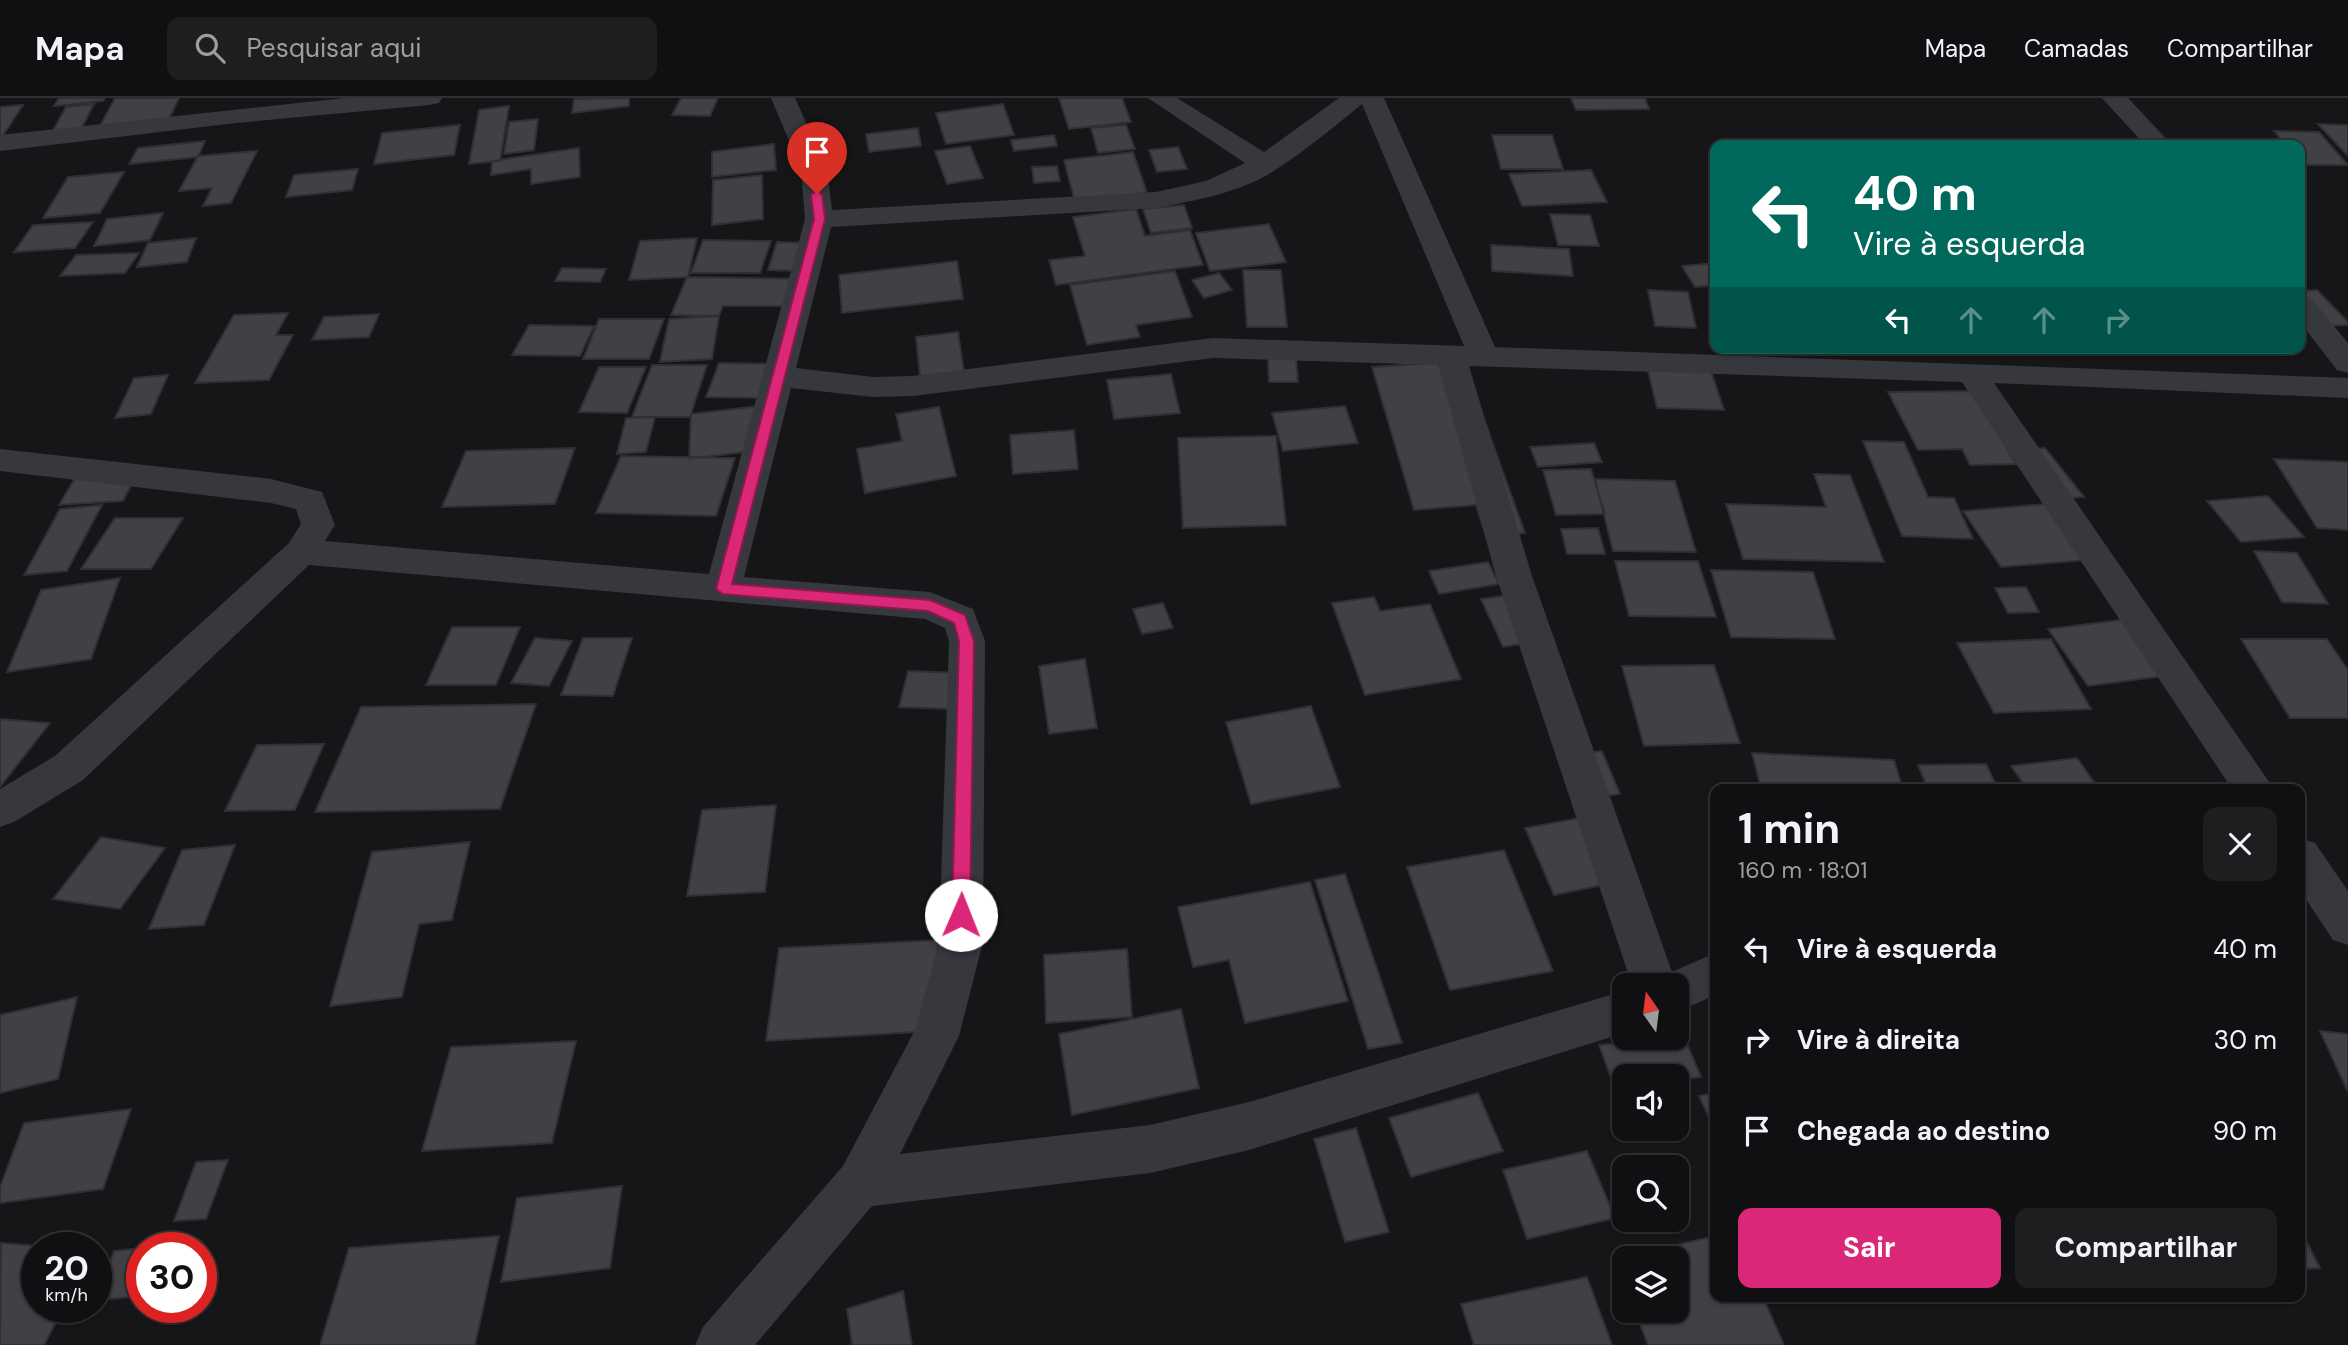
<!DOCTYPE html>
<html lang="pt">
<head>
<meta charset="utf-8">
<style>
  :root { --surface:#101012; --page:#1e1e20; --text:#f1f3f6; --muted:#9c9d9f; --line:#303032; --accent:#db2777 }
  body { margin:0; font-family:"DM Sans",sans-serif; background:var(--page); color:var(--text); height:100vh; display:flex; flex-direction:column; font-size:26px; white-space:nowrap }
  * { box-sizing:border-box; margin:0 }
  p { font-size:23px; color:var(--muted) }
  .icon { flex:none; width:38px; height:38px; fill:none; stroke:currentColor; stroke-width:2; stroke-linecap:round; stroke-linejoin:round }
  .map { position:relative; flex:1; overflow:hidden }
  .side { position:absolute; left:1710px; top:686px; width:595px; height:518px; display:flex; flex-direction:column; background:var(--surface); border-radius:14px; box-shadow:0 2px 5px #0004,0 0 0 2px var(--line) }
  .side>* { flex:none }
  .hud { position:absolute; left:1710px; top:42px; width:595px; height:214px; border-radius:14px; box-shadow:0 2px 5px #0004,0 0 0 2px var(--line); background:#00695c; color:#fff; overflow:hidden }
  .needle { width:46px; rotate:346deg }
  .buttons { position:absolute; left:1612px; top:875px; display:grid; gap:14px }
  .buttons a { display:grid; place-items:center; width:77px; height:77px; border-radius:14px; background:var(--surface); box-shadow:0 2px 5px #0004,0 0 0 2px var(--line); font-size:35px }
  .speed { position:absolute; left:21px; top:1134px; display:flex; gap:14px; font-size:35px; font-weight:700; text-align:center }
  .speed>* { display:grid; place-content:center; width:91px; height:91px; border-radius:50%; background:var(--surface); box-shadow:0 2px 5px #0004,0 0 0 2px var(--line); line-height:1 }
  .speed small { font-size:18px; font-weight:400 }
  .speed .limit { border:10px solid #d22; background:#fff; color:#111 }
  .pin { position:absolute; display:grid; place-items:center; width:60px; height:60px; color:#fff; margin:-72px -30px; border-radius:50% 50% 50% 0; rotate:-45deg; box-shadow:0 0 7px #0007 }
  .pin .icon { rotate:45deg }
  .me { position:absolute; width:77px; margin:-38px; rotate:1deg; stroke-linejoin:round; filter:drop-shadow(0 0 5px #0008) }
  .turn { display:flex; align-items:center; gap:24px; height:147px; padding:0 28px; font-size:32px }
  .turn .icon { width:91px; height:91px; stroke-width:2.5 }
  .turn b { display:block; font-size:49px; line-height:60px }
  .lanes { display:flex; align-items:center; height:66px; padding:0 28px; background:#0003; justify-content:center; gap:35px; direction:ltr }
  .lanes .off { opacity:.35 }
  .round { display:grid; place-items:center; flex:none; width:74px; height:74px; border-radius:14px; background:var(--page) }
  .overview { display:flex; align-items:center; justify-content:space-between; height:119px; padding:0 28px }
  h1 { font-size:42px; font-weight:700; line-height:52px }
  .button { display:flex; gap:14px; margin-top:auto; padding:14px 28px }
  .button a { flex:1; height:80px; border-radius:14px; background:var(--accent); color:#fff; font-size:28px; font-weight:700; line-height:80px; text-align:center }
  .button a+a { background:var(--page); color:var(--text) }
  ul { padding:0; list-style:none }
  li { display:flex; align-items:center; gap:21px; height:91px; padding:0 28px }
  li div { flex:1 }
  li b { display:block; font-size:26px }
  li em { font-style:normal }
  header { display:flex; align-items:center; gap:42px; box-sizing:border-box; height:98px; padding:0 35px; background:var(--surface); border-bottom:2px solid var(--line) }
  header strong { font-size:33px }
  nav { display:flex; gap:38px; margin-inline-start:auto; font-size:24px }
  .search { width:490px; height:63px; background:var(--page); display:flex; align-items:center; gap:18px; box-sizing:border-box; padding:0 24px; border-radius:14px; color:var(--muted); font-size:26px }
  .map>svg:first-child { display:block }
</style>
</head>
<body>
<header>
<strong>Mapa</strong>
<div class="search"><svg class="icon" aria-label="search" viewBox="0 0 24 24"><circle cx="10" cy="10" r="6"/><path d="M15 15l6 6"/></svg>Pesquisar aqui</div>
<nav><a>Mapa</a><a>Camadas</a><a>Compartilhar</a></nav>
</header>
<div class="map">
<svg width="2348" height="1247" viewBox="0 0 2348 1247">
  <rect width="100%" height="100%" fill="#161618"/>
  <path fill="#404145" stroke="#303034" stroke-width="2" d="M59 0H105L103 3 54 8Z
    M115 0H179L167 25 98 32Z
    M629 0V8L572 15 574 1Z
    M681 0H718L710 18 672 17Z
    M1059 0H1122L1131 24 1069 31Z
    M1571 0H1645L1649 11 1576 12Z
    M94 6 80 33 51 36 66 9Z
    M1003 6 1014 37 946 46 936 15Z
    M23 7 2 39 0 40V9Z
    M509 8 500 63 469 66 479 12Z
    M538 21 534 52 504 56 509 24Z
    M2318 26 2348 27V58Z
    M460 27 454 57 374 66 382 35Z
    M1126 27 1135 51 1098 55 1091 30Z
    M918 30 921 48 869 54 866 36Z
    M2274 33 2319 34 2348 67H2304L2300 62V47H2286Z
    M1054 37 1057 48 1014 53 1011 42Z
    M1492 37H1552L1563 71H1501Z
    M205 43 198 59 129 66 138 50Z
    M774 46 776 72 712 79V54Z
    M970 48 983 80 947 86 935 53Z
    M1178 49 1187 71 1157 74 1149 52Z
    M579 50 580 79 531 86V71L491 77 492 63Z
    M257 53 231 105 203 108 212 90 179 93 198 58Z
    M1133 54 1147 95 1075 104 1064 62Z
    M1057 68 1060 83 1034 85 1032 69Z
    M358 71 352 92 286 99 294 77Z
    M1591 72 1607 104 1522 108 1509 76Z
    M124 74 100 115 43 120 68 79Z
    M762 77 763 121 712 127 713 82Z
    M1184 107 1192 130 1151 135 1143 111Z
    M1136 111 1145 138 1190 132 1203 167 1056 187 1049 162 1085 158 1073 119Z
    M163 115 150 142 94 148 107 121Z
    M1550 116 1590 117 1599 148 1558 147Z
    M93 124 75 150 14 154 33 127Z
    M1269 126 1286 164 1210 173 1196 135Z
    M196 140 187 164 137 169 148 145Z
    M697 140 688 179 629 182 640 143Z
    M703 142 771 143 760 175H691Z
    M777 144 813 145 804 173 768 172Z
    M1491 147 1569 151 1573 178 1492 173Z
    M139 155 125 175 60 178 76 157Z
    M957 163 963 201 842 215 839 177Z
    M1715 165V187L1695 189 1682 168Z
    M562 170 606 171 600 184 555 183Z
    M1243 172H1281L1287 229H1247Z
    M1175 173 1192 219 1136 227 1140 239 1087 247 1070 187Z
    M1219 175 1232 192 1204 200 1192 182Z
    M687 179 805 181 796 208H723L719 218 671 217Z
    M1648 192 1688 194 1696 230 1655 228Z
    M2317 192 2348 224V227L2300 229V193Z
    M288 215 276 237H293L269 282 195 285 234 217Z
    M379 216 369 239 312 242 324 219Z
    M719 218 712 261 660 264 669 221Z
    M599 221H664L649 261H583Z
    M529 227 594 228 580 258 512 257Z
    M958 234 964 274 920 279 916 239Z
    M2233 250H2262L2265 254 2237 255Z
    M1268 261H1296L1298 284H1269Z
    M1463 263 1525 435 1486 438 1476 407 1414 412 1372 269Z
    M719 265 782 266 771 300 706 299Z
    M652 267H707L690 319H632Z
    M599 269H646L627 315 579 314Z
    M1647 269 1710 270 1724 312 1657 310Z
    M1171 276 1180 315 1114 321 1107 282Z
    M168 277 151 316 115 320 134 280Z
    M1974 293 2016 366 1970 367 1962 351 1918 352 1888 294Z
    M769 307 768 351 689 361 691 316Z
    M1345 308 1358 345 1283 353 1272 315Z
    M939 309 956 378 865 395 857 351 902 343 896 316Z
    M655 319 646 354 617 356 626 320Z
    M1074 332 1078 371 1013 376 1010 337Z
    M1276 338 1286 427 1183 430 1178 340Z
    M1863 343 1904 344 1928 399 1954 400 1973 441 1902 438Z
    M1594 345 1602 364 1538 369 1530 349Z
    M575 350 555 406 442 409 466 353Z
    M2045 350 2084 399 2056 401 2018 352Z
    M621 358 735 360 716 418 596 415Z
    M2274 361 2348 364V432L2317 430Z
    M1591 371 1605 416 1556 417 1543 372Z
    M137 376 123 403 59 407 75 380Z
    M1814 376 1850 377 1884 464 1743 461 1726 406 1826 409Z
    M1595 381 1675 383 1696 454 1613 453Z
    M2268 398 2304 439 2241 444 2207 403Z
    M2046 406 2087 462 2001 469 1963 413Z
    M102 407 67 473 24 477 60 411Z
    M115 420H183L151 471H81Z
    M1598 430 1605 456H1567L1561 431Z
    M2254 453 2297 455 2328 506 2282 504Z
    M1615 463H1698L1716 519 1629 518Z
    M1488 464 1499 486 1439 496 1429 473Z
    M1711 472 1813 474 1835 541 1731 539Z
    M120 480 91 561 7 574 41 492Z
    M2026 489 2039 514 2008 515 1995 490Z
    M1530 494 1552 541 1503 549 1481 501Z
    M1374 499 1380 513 1430 506 1461 581 1365 597 1332 505Z
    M1163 505 1173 530 1142 536 1133 511Z
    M2129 521 2172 577 2088 588 2048 531Z
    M452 529H520L496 587H426Z
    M535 540 572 543 549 588 511 585Z
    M583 540H632L613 598 561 597Z
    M2051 541 2091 611 1994 615 1957 545Z
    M2241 541H2327L2348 572V620H2290Z
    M1085 561 1097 630 1049 636 1039 568Z
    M1714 567 1740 645 1644 648 1622 568Z
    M908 573 959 575 951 611 899 609Z
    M536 606 500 711 315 714 361 609Z
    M1311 608 1340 689 1251 706 1226 624Z
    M0 621 50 625 0 689Z
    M324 646 295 712 225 713 257 647Z
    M1602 653 1620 696 1582 701 1565 657Z
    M1752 655 1894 662 1903 691H1761Z
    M2077 660 2099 691H2027L2011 668Z
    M1986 666 1998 691H1928L1918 667Z
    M776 707 765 794 687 798 702 712Z
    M1601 716 1632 781 1554 797 1525 730Z
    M101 739 165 750 120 811 53 801Z
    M470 744 452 822 419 826 402 899 330 908 372 754Z
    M235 747 204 827 149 831 182 752Z
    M1504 752 1553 873 1450 892 1407 769Z
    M1345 776 1402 945 1368 951 1315 782Z
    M1310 784 1348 903 1245 925 1229 862 1193 869 1178 809Z
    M938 842 933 933 766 943 779 850Z
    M1127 851 1132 919 1046 925 1044 857Z
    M77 899 58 981 0 995V917Z
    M1181 911 1199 990 1072 1017 1059 936Z
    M2320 933 2348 936V992H2347Z
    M1683 936 1701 979 1676 982V978H1624V990L1615 991 1599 947 1676 940Z
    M576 943 552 1045 422 1053 451 949Z
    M1478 995 1503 1053 1411 1079 1389 1020Z
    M1715 995V1032L1699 998Z
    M131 1011 103 1091 0 1105V1089L24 1025Z
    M1356 1030 1389 1134 1345 1144 1314 1041Z
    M1587 1053 1615 1120 1527 1141 1503 1072Z
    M228 1062 206 1121 174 1123 196 1064Z
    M622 1088 610 1170 501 1184 517 1100Z
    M2300 1131 2320 1170 2300 1171Z
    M499 1138 475 1247H320L349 1150Z
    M1715 1138V1199H1763L1784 1247H1648L1635 1213H1676V1160H1624V1185L1615 1161Z
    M1 1145 67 1150H37V1209H64L44 1247H0Z
    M142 1150V1198L96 1202 114 1153Z
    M1587 1179 1612 1247H1474L1461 1206Z
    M903 1193 912 1247H852L847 1211Z"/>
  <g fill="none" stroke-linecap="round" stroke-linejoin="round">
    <path fill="#37383d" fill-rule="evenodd" d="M345 0H442L439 5 430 7 236 25 0 53V37Z
      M771 0H795L827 71 832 112 1156 94 1206 83 1245 65 1148 0H1177L1264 54 1339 0H1384L1495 249 2348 280V300L1994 285 2274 691H2232L1962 284 1469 268 1532 478 1672 874 1715 855V897L1676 915V887H1632L1496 478 1438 267 1213 260 913 298 873 299 791 290 744 479 930 494 973 511 985 543 983 844 959 938 900 1056 1150 1027 1249 1004 1624 893V935L1249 1052 1150 1075 872 1108 755 1247H695L703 1229 843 1068 915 932 939 844 949 543 945 530 925 521 309 467 83 682 14 724 0 729V691L55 658 289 445 301 426 296 411 271 405 0 373V351L271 381 322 394 335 427 325 443 709 476 805 121 801 71ZM1362 6 1464 248 1213 240 913 278 873 279 796 270 831 129 1156 110C1193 103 1244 94 1275 72 1305 53 1334 29 1362 6Z
      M2102 0H2128L2172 47H2145Z
      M2300 196 2310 199 2348 245V275L2337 272 2300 224Z
      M2300 740 2315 745 2348 793V847L2333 842 2300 792Z"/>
  </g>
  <path fill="#db2777" stroke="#8e194d" stroke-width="2" d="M817 93 822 96 825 121 732 486 930 502 965 517 974 543 970 817 961 825 952 817 959 543 954 525 928 513 723 496 716 491 814 121 811 96Z"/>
</svg>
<div class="buttons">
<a><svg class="needle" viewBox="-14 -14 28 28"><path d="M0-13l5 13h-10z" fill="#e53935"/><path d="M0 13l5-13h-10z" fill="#9c9d9f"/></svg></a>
<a><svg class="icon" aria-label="sound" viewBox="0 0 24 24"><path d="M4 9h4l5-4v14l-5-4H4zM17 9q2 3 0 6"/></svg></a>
<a><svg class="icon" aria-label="search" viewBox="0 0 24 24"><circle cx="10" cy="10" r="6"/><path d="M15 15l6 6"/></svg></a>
<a><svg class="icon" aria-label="layers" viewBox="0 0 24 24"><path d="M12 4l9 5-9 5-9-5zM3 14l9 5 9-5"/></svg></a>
</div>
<div class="speed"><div>20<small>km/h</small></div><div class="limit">30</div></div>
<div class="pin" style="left:817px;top:96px;background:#d93025"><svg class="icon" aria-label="arrive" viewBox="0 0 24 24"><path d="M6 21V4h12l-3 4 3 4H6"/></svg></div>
<svg class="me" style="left:961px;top:817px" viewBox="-20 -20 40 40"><circle r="19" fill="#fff"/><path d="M0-13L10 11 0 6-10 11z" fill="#db2777"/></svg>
<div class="hud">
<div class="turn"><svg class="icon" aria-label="left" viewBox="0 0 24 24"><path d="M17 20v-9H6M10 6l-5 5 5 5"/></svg><div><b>40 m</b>Vire à esquerda</div></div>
<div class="lanes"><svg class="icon" aria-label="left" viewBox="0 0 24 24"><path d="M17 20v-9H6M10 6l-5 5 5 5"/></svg><svg class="icon off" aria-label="ahead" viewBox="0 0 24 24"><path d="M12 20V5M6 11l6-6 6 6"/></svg><svg class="icon off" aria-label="ahead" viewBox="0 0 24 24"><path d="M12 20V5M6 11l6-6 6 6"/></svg><svg class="icon off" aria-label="right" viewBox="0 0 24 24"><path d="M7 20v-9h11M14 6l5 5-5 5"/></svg></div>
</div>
<section class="side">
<div class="overview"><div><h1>1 min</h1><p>160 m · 18:01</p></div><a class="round"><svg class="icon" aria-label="close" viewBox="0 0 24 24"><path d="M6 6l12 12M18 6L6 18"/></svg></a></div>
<ul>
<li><svg class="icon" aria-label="left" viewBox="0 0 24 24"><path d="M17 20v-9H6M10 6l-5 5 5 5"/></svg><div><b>Vire à esquerda</b></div><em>40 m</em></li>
<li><svg class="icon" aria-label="right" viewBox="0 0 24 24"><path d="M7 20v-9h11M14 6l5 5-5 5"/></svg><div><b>Vire à direita</b></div><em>30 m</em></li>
<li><svg class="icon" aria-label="arrive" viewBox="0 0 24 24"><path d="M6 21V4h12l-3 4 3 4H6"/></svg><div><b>Chegada ao destino</b></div><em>90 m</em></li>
</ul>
<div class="button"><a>Sair</a><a>Compartilhar</a></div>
</section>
</div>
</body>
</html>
